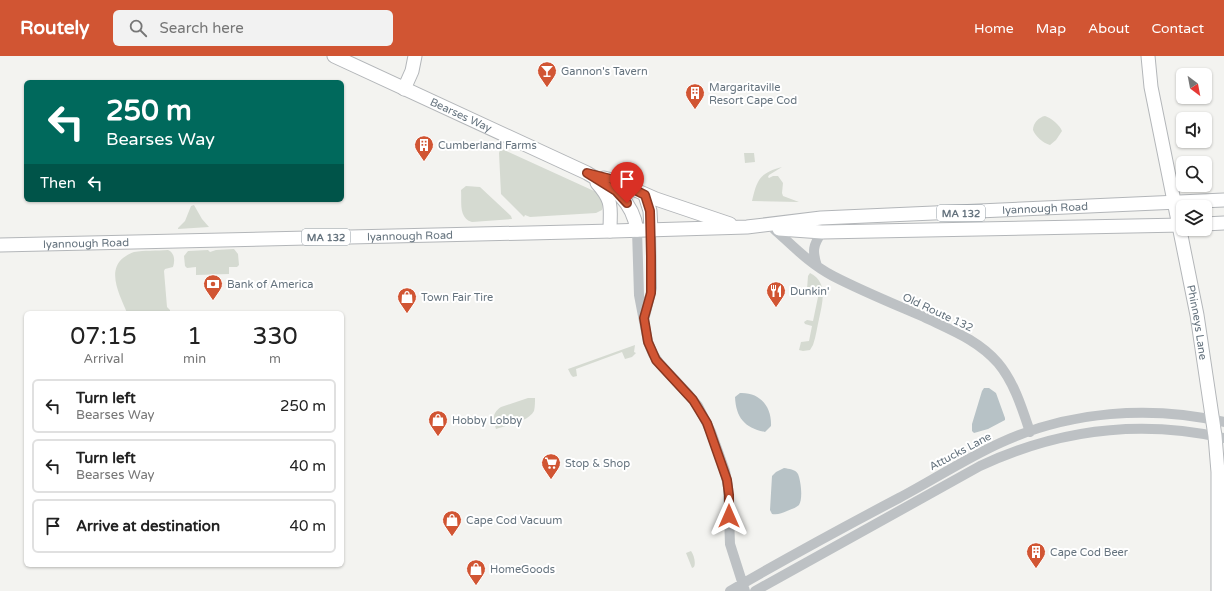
<!DOCTYPE html>
<html lang="en">
<head>
<meta charset="utf-8">
<style>
  :root { --surface:#fff; --page:#f2f2f2; --text:#222; --muted:#767676; --line:#e0e0e0; --accent:#d15533 }
  body { margin:0; font-family:"Varela Round",sans-serif; background:var(--page); color:var(--text); height:100vh; display:flex; flex-direction:column; font-size:15px; white-space:nowrap }
  * { box-sizing:border-box; margin:0 }
  p { font-size:13px; color:var(--muted) }
  .icon { flex:none; width:22px; height:22px; fill:none; stroke:currentColor; stroke-width:2; stroke-linecap:round; stroke-linejoin:round }
  .map { position:relative; flex:1; overflow:hidden }
  .drawer { position:absolute; left:24px; top:255px; width:320px; height:256px; display:flex; flex-direction:column; background:var(--surface); border-radius:6px; box-shadow:0 1px 3px #0004 }
  .drawer>* { flex:none }
  .top-card { position:absolute; left:24px; top:24px; width:320px; height:122px; border-radius:6px; box-shadow:0 1px 3px #0004; background:#00695c; color:#fff; overflow:hidden }
  .needle { width:26px; rotate:148deg }
  .buttons { position:absolute; left:1176px; top:12px; display:grid; gap:8px }
  .buttons a { display:grid; place-items:center; width:36px; height:36px; border-radius:6px; background:var(--surface); box-shadow:0 1px 3px #0004; font-size:20px }
  .pin { position:absolute; display:grid; place-items:center; width:34px; height:34px; color:#fff; margin:-41px -17px; border-radius:50% 50% 50% 0; rotate:-45deg; box-shadow:0 0 4px #0007 }
  .pin .icon { rotate:45deg }
  .me { position:absolute; width:44px; margin:-22px; rotate:0deg; stroke-linejoin:round; filter:drop-shadow(0 0 3px #0008) }
  .turn { display:flex; align-items:center; gap:14px; height:84px; padding:0 16px; font-size:18px }
  .turn .icon { width:52px; height:52px; stroke-width:2.5 }
  .turn b { display:block; font-size:28px; line-height:34px }
  .then { display:flex; align-items:center; height:38px; padding:0 16px; background:#0003; gap:8px; font-size:15px }
  .eta { display:flex; justify-content:space-evenly; align-items:center; height:68px; text-align:center }
  .eta b { font-size:24px; font-weight:600; line-height:28px }
  ul { padding:0; list-style:none }
  li { display:flex; align-items:center; gap:12px; height:54px; margin:0 8px 6px; padding:0 8px; border:2px solid var(--line); border-radius:6px }
  li div { flex:1 }
  li b { display:block; font-size:15px }
  li em { font-style:normal }
  header { display:flex; align-items:center; gap:24px; box-sizing:border-box; height:56px; padding:0 20px; background:var(--accent); color:#fff }
  header strong { font-size:19px }
  nav { display:flex; gap:22px; margin-inline-start:auto; font-size:14px }
  .search { width:280px; height:36px; background:var(--page); display:flex; align-items:center; gap:10px; box-sizing:border-box; padding:0 14px; border-radius:6px; color:var(--muted); font-size:15px }
  .map>svg:first-child { display:block }
</style>
</head>
<body>
<header>
<strong>Routely</strong>
<div class="search"><svg class="icon" aria-label="search" viewBox="0 0 24 24"><circle cx="10" cy="10" r="6"/><path d="M15 15l6 6"/></svg>Search here</div>
<nav><a>Home</a><a>Map</a><a>About</a><a>Contact</a></nav>
</header>
<div class="map">
<svg width="1224" height="535" viewBox="0 0 1224 535">
  <rect width="100%" height="100%" fill="#f3f3f0"/>
  <path fill="#d5dad1" d="M1045 60C1051 62 1060 69 1062 75L1056 84 1050 89C1043 87 1035 80 1033 74 1033 67 1039 61 1045 60Z
    M502 93 594 135C601 139 604 145 602 154L596 157 530 161 525 159 524 161 501 138 499 97 500 94Z
    M744 97H754L755 106 745 107Z
    M782 111 769 119 768 121 769 122 773 120H778L783 127 782 137 783 140 799 146 752 145C757 123 760 117 782 111Z
    M466 130 480 131 511 160 512 163 472 166C458 162 462 145 461 134Z
    M194 149 202 163 209 171 178 173V172L185 165 191 150Z
    M234 193 238 198 239 209 237 211H229V218L196 219V211L187 212 185 210 184 200 188 195 208 194 210 196 216 194Z
    M168 194C175 197 175 205 173 211L165 213 164 215 167 251 170 254V257H127C121 241 106 216 123 202 126 200 130 197 134 196 144 194 157 195 168 194Z
    M810 217C829 226 822 248 819 263 817 272 816 280 813 289L810 294 803 295 799 294 801 286 809 285 812 270 805 268 804 266 807 264 813 265 818 241 810 237 807 233 808 220Z
    M635 289 634 296 636 297 632 301 625 303 622 296 576 313 577 320 573 321 571 319 568 313Z
    M528 342H535C535 346 535 351 534 355 528 366 507 369 496 373 493 363 492 357 501 351Z
    M691 495C694 499 696 507 694 511L692 512 686 497Z"/>
  <path fill="#b7c2c6" d="M984 332H989L996 337 1005 362V364L988 373 974 377 972 375V368L982 335Z
    M740 337C760 336 772 351 771 370L765 376C745 372 736 362 735 341Z
    M784 412C789 413 795 413 798 418 801 425 803 443 799 449 796 452 791 453 787 455 782 457 778 459 772 458L770 454 772 420 776 416Z"/>
  <g fill="none" stroke-linecap="round" stroke-linejoin="round">
    <defs>
      <g id="major">
        <path id="s1" d="M334 0 587 117C612 132 632 142 637 174"/>
        <path id="s2" d="M1148 0 1151 31 1197 259 1215 380 1218 416V535"/>
        <path d="M404 33 412 15 415 0"/>
        <path d="M604 122 615 125 656 143 730 168"/>
        <path d="M597 127C614 146 610 151 610 175"/>
        <path d="M645 139 650 155 651 174"/>
        <path d="M1205 168 1224 167"/>
        <path d="M779 173 822 176 1183 169"/>
        <path id="s3" d="M0 189 613 175 747 171 821 162 1224 144"/>
      </g>
    </defs>
    <use href="#major" stroke="#b3b6b9" stroke-width="15"/>
    <path stroke="#bdc1c4" stroke-width="10" d="M774 173C793 190 810 208 833 220 862 235 894 248 924 261 951 274 978 284 998 307 1014 326 1022 352 1030 376
      M637 174 639 239 648 286 653 298 660 308 688 338 698 350 711 376 725 415 728 431 730 488 745 535
      M817 210C812 195 813 189 822 176
      M645 260 652 232 651 174
      M730 535C785 503 842 472 899 442 933 424 965 403 1000 387 1069 355 1150 349 1224 366
      M755 535 980 410C1059 373 1139 363 1224 382"/>
    <use href="#major" stroke="#fff" stroke-width="13"/>
  </g>
  <g fill="none" stroke-linecap="round" stroke-linejoin="round">
    <defs>
      <path id="route" d="M627 147 616 135 587 117 615 124 645 139 650 155 651 200V237L644 262 648 286 656 304 693 344 707 367 727 424 729 439V460"/>
    </defs>
    <use href="#route" stroke="#883721" stroke-width="10"/>
    <use href="#route" stroke="#d15533" stroke-width="7"/>
  </g>
  <defs>
    <symbol id="bar-pin" viewBox="-11 -11 22 30"><path d="M0 17L-7.5 6A9.5 9.5 0 1 1 7.5 6Z" fill="#d15533" stroke="#fff"/><path d="M-6-5H6L.8 .8V4.5H3.5V6h-7V4.5H-.8V.8Z" fill="#fff"/></symbol>
    <symbol id="building-pin" viewBox="-11 -11 22 30"><path d="M0 17L-7.5 6A9.5 9.5 0 1 1 7.5 6Z" fill="#d15533" stroke="#fff"/><path d="M-4-6H4V6H1V3H-1V6H-4ZM-2.5-4.3h1.7v1.8h-1.7ZM.8-4.3h1.7v1.8H.8ZM-2.5-1h1.7V.8h-1.7ZM.8-1h1.7V.8H.8Z" fill="#fff"/></symbol>
    <symbol id="bank-pin" viewBox="-11 -11 22 30"><path d="M0 17L-7.5 6A9.5 9.5 0 1 1 7.5 6Z" fill="#d15533" stroke="#fff"/><path d="M-6-4H6V4H-6ZM0-2.3a2.3 2.3 0 1 0 0 4.6a2.3 2.3 0 1 0 0-4.6Z" fill="#fff"/></symbol>
    <symbol id="restaurant-pin" viewBox="-11 -11 22 30"><path d="M0 17L-7.5 6A9.5 9.5 0 1 1 7.5 6Z" fill="#d15533" stroke="#fff"/><path d="M-5-6h1v4h1v-4h1v4h1v-4h1v5L-1.5 .5V6h-2V.5L-5-1ZM5-6V6H3V1.5H1.5Q1.5-4 5-6Z" fill="#fff"/></symbol>
    <symbol id="shop-pin" viewBox="-11 -11 22 30"><path d="M0 17L-7.5 6A9.5 9.5 0 1 1 7.5 6Z" fill="#d15533" stroke="#fff"/><path d="M-5-2.5h2.3a2.7 3.5 0 0 1 5.4 0H5L5.5 6h-11ZM-1.5-2.5h3a1.5 2.3 0 0 0-3 0Z" fill="#fff"/></symbol>
    <symbol id="supermarket-pin" viewBox="-11 -11 22 30"><path d="M0 17L-7.5 6A9.5 9.5 0 1 1 7.5 6Z" fill="#d15533" stroke="#fff"/><path d="M-6-5.5h2.5l.6 2H6L4.5 2H-2.5L-4.4-4H-6ZM-1.5 3.2a1.3 1.3 0 1 0 .1 0ZM3 3.2a1.3 1.3 0 1 0 .1 0Z" fill="#fff"/></symbol>
  </defs>
  <g fill-rule="evenodd">
    <use href="#bar-pin" x="536" y="4" width="22" height="30"/>
    <use href="#building-pin" x="684" y="26" width="22" height="30"/>
    <use href="#building-pin" x="413" y="78" width="22" height="30"/>
    <use href="#bank-pin" x="202" y="217" width="22" height="30"/>
    <use href="#restaurant-pin" x="765" y="224" width="22" height="30"/>
    <use href="#shop-pin" x="396" y="230" width="22" height="30"/>
    <use href="#shop-pin" x="427" y="353" width="22" height="30"/>
    <use href="#supermarket-pin" x="540" y="396" width="22" height="30"/>
    <use href="#shop-pin" x="441" y="453" width="22" height="30"/>
    <use href="#building-pin" x="1025" y="485" width="22" height="30"/>
    <use href="#shop-pin" x="465" y="502" width="22" height="30"/>
  </g>
  <g text-anchor="middle" stroke-width="4" stroke-linejoin="round" paint-order="stroke">
    <g fill="#fff" stroke="#939da5" stroke-width="1">
      <rect x="937" y="149" width="48" height="16" rx="3"/>
      <rect x="302" y="173" width="48" height="16" rx="3"/>
    </g>
    <g font-size="10" font-weight="bold" fill="#65737e">
      <text x="961" y="161">MA 132</text>
      <text x="326" y="185">MA 132</text>
    </g>
    <g font-size="11" fill="#65737e" stroke="#fff" text-anchor="start">
      <text x="561" y="19">Gannon's Tavern</text>
      <text x="709" y="35">Margaritaville<tspan x="709" dy="13">Resort Cape Cod</tspan></text>
      <text x="438" y="93">Cumberland Farms</text>
      <text x="227" y="232">Bank of America</text>
      <text x="790" y="239">Dunkin'</text>
      <text x="421" y="245">Town Fair Tire</text>
      <text x="452" y="368">Hobby Lobby</text>
      <text x="565" y="411">Stop &amp; Shop</text>
      <text x="466" y="468">Cape Cod Vacuum</text>
      <text x="1050" y="500">Cape Cod Beer</text>
      <text x="490" y="517">HomeGoods</text>
    </g>
    <g font-size="11" fill="#65737e" stroke="#fff">
      <text dy="4" stroke="none"><textPath href="#s1" startOffset="140">Bearses Way</textPath></text>
      <text dy="4" stroke="none"><textPath href="#s3" startOffset="1046">Iyannough Road</textPath></text>
      <text dy="4" stroke="none"><textPath href="#s3" startOffset="410">Iyannough Road</textPath></text>
      <text dy="4" stroke="none"><textPath href="#s3" startOffset="86">Iyannough Road</textPath></text>
      <text transform="translate(938 256) rotate(25)" y="4">Old Route 132</text>
      <text dy="4" stroke="none"><textPath href="#s2" startOffset="271">Phinneys Lane</textPath></text>
      <text transform="translate(960 395) rotate(-28)" y="4">Attucks Lane</text>
    </g>
  </g>
</svg>
<div class="buttons">
<a><svg class="needle" viewBox="-14 -14 28 28"><path d="M0-13l5 13h-10z" fill="#e53935"/><path d="M0 13l5-13h-10z" fill="#767676"/></svg></a>
<a><svg class="icon" aria-label="sound" viewBox="0 0 24 24"><path d="M4 9h4l5-4v14l-5-4H4zM17 9q2 3 0 6"/></svg></a>
<a><svg class="icon" aria-label="search" viewBox="0 0 24 24"><circle cx="10" cy="10" r="6"/><path d="M15 15l6 6"/></svg></a>
<a><svg class="icon" aria-label="layers" viewBox="0 0 24 24"><path d="M12 4l9 5-9 5-9-5zM3 14l9 5 9-5"/></svg></a>
</div>
<div class="pin" style="left:627px;top:147px;background:#d93025"><svg class="icon" aria-label="arrive" viewBox="0 0 24 24"><path d="M6 21V4h12l-3 4 3 4H6"/></svg></div>
<svg class="me" style="left:729px;top:460px" viewBox="-20 -20 40 40"><path d="M0-17L14 15 0 8-14 15z" fill="#d15533" stroke="#fff" stroke-width="4"/></svg>
<div class="top-card">
<div class="turn"><svg class="icon" aria-label="left" viewBox="0 0 24 24"><path d="M17 20v-9H6M10 6l-5 5 5 5"/></svg><div><b>250 m</b>Bearses Way</div></div>
<div class="then">Then<svg class="icon" aria-label="left" viewBox="0 0 24 24"><path d="M17 20v-9H6M10 6l-5 5 5 5"/></svg></div>
</div>
<section class="drawer">
<div class="eta">
<div><b>07:15</b><p>Arrival</p></div>
<div><b>1</b><p>min</p></div>
<div><b>330</b><p>m</p></div>
</div>
<ul>
<li><svg class="icon" aria-label="left" viewBox="0 0 24 24"><path d="M17 20v-9H6M10 6l-5 5 5 5"/></svg><div><b>Turn left</b><p>Bearses Way</p></div><em>250 m</em></li>
<li><svg class="icon" aria-label="left" viewBox="0 0 24 24"><path d="M17 20v-9H6M10 6l-5 5 5 5"/></svg><div><b>Turn left</b><p>Bearses Way</p></div><em>40 m</em></li>
<li><svg class="icon" aria-label="arrive" viewBox="0 0 24 24"><path d="M6 21V4h12l-3 4 3 4H6"/></svg><div><b>Arrive at destination</b></div><em>40 m</em></li>
</ul>
</section>
</div>
</body>
</html>
